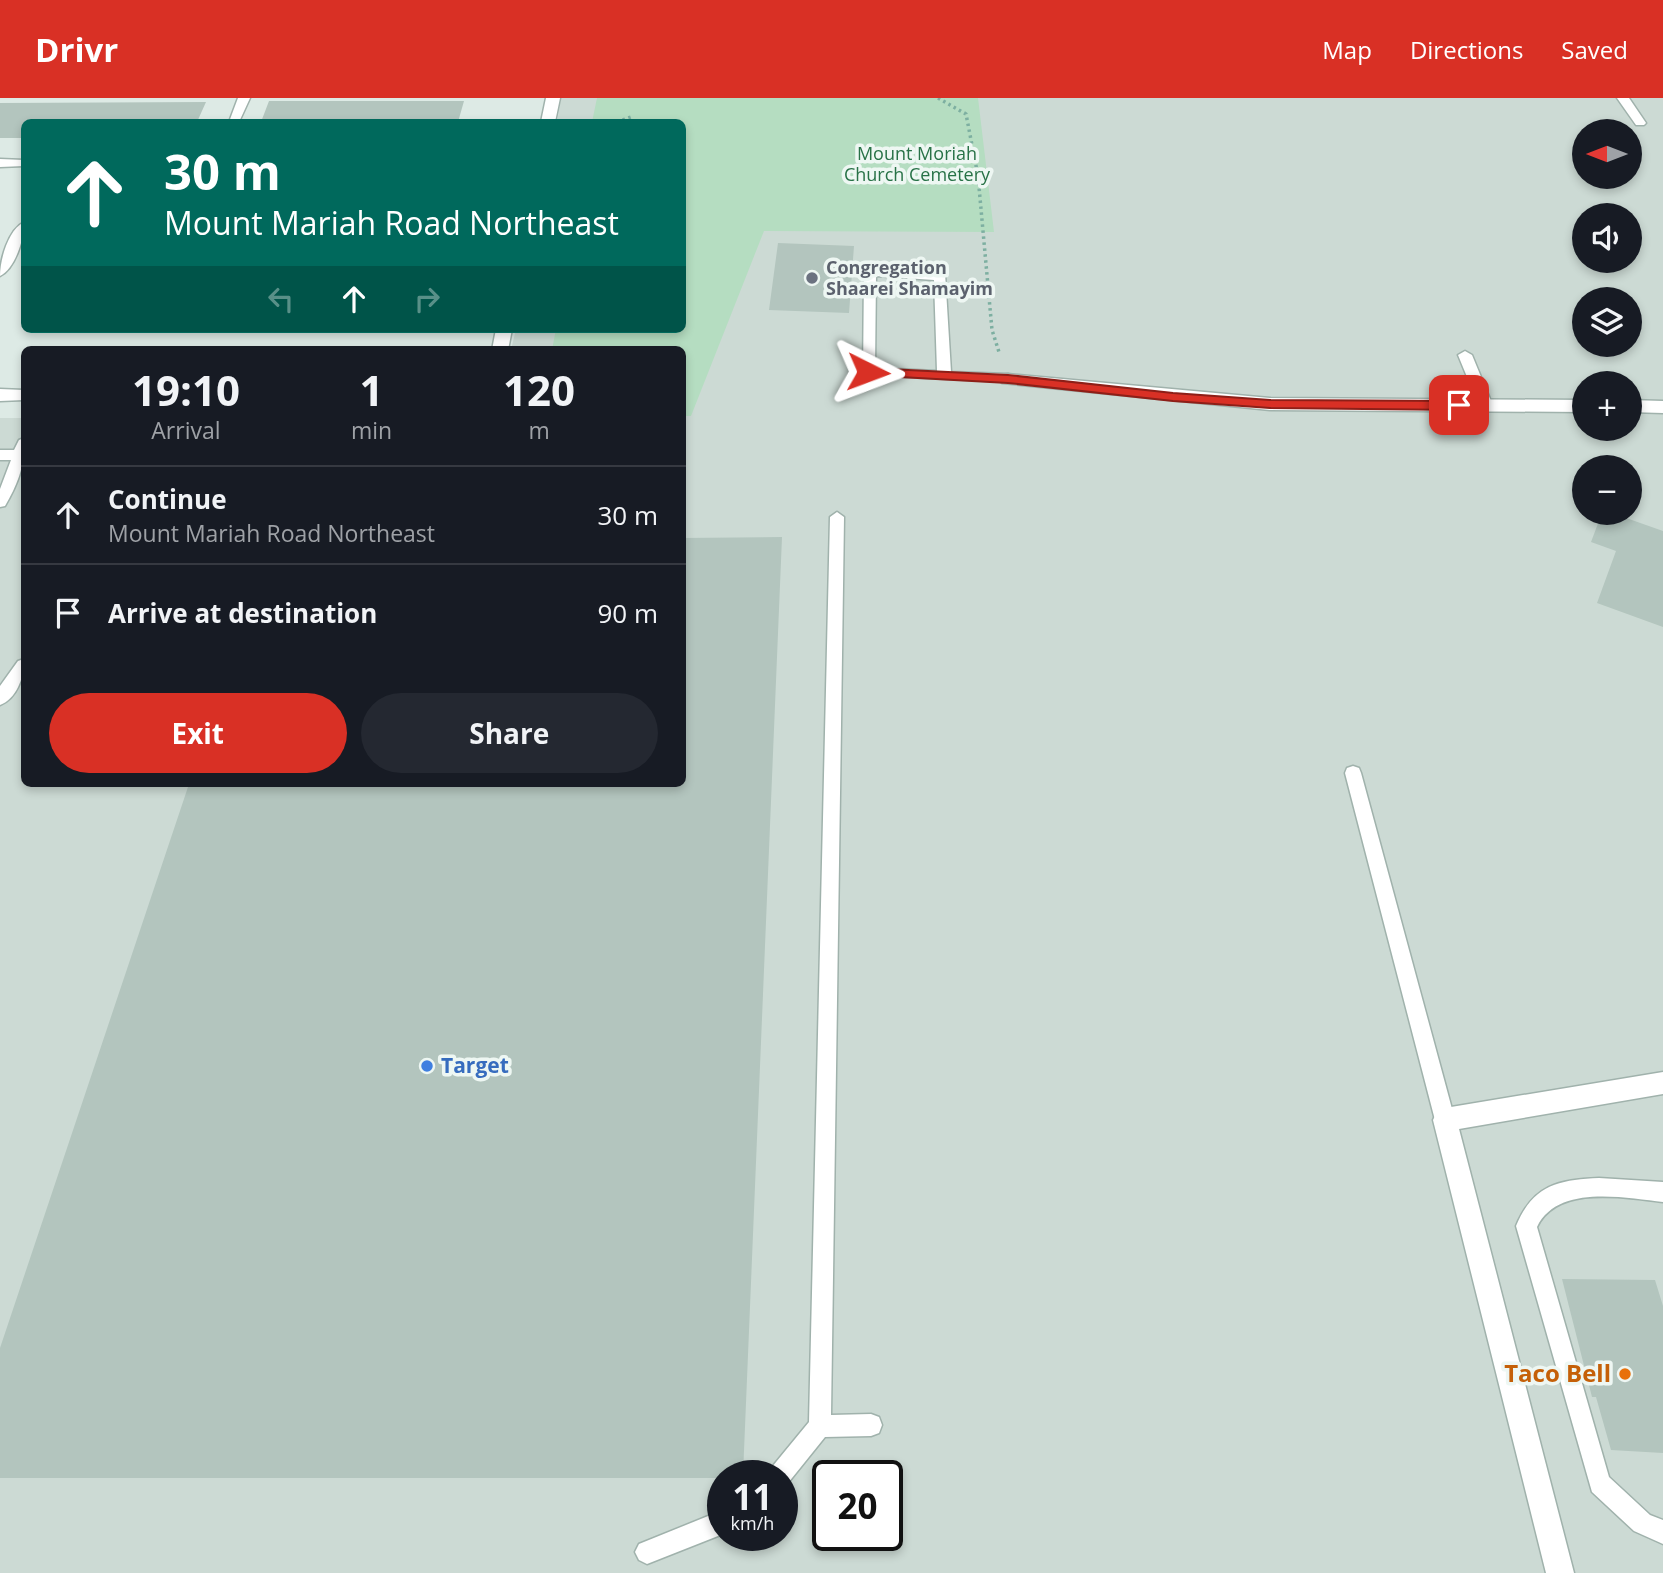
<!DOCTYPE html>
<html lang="en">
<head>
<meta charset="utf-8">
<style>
  :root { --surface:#171b24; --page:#242831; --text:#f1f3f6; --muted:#9ea1a6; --line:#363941; --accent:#d93025 }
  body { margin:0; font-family:"Open Sans",sans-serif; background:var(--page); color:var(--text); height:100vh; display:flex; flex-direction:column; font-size:26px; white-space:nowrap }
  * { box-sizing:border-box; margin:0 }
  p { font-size:23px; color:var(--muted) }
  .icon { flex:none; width:38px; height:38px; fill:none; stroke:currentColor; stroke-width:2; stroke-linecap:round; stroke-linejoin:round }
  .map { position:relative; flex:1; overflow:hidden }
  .details { position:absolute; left:21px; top:248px; width:665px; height:441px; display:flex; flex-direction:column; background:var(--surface); border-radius:10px; box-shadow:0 4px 10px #0003 }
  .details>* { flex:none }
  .hud { position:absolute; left:21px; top:21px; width:665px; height:214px; border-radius:10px; box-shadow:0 4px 10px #0003; background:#00695c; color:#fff; overflow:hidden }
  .needle { width:46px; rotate:270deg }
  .tools { position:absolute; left:1572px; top:21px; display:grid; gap:14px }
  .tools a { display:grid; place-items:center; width:70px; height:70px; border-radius:50%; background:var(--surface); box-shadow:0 4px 10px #0003; font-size:35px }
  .speed { position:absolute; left:707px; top:1362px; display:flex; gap:14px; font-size:35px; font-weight:700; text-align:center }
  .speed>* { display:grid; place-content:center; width:91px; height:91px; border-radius:50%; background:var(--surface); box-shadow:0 4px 10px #0003; line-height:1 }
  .speed small { font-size:18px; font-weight:400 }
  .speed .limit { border:4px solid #111; border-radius:10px; background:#fff; color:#111 }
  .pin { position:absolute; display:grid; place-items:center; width:60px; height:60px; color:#fff; margin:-30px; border-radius:14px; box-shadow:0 4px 10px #0006 }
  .me { position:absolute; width:77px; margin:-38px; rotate:93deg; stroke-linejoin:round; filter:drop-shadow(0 0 5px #0008) }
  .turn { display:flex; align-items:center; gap:24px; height:147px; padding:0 28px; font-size:32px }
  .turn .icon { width:91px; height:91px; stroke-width:2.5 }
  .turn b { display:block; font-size:49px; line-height:60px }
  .lanes { display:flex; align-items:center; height:66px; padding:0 28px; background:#0003; justify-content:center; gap:35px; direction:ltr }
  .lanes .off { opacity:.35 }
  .eta { display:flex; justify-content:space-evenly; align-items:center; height:119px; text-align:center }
  .eta b { font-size:42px; font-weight:700; line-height:49px }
  .action { display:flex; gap:14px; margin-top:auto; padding:14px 28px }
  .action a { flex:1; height:80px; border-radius:42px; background:var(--accent); color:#fff; font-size:28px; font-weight:700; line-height:80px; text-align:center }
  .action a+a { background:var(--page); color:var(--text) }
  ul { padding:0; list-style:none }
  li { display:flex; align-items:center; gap:21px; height:98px; padding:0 28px; border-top:2px solid var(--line) }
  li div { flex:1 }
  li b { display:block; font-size:26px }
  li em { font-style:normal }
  header { display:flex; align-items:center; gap:42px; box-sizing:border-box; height:98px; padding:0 35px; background:var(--accent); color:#fff }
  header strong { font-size:33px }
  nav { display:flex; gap:38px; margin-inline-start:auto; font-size:24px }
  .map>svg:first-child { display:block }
</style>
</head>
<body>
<header>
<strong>Drivr</strong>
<nav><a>Map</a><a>Directions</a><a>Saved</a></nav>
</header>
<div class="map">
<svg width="1663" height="1475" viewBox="0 0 1663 1475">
  <rect width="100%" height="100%" fill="#ddeae5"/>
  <path fill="#ccdad4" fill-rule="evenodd" d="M561 0H1663V1475H0V320H24V686H682V252H511L516 231H682V24H557ZM1584 33H1629V79H1584ZM1584 117H1629V163H1584ZM1584 201H1629V247H1584ZM1584 285H1629V331H1584ZM1584 369H1629V415H1584ZM723 1377H782V1437H723ZM828 1377H887V1437H828Z"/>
  <path fill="#b5ddc1" d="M597 0H978L994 134 764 133 691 318H683L682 252H552L556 231H682V24H592Z"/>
  <path fill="#b3c5be" d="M269 3H464L458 24H261Z
    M206 4 197 24H24V40H0V5Z
    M778 145 854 148 849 215 769 212Z
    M1602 415H1612L1663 433V529L1597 505 1616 453 1591 444Z
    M782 439 743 1377H723V1380H0V1250L189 686H682V440Z
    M1562 1181 1655 1182 1663 1208V1355L1611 1352 1596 1299H1592Z"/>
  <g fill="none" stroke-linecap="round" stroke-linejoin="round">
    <defs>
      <path id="service" d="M238 0H250L239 24H229Z
        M1617 0H1629L1646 25 1644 27H1636Z
        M0 61 24 62V68L0 69Z
        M24 124C25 139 15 171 0 178 0 162 8 132 24 124Z
        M870 170 945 175 951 274 1008 276 1013 278V284L863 277 864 174ZM876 178 934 182 937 273 875 270Z
        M1465 253 1472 257 1493 308 1491 311 1486 313 1479 308 1458 257Z
        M24 340C26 365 18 386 5 408L0 409V391L11 362H0V352H14L19 342Z
        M837 414 844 419 831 1317 871 1316 879 1319 882 1327 879 1335 871 1338 825 1339 788 1385 782 1388V1377H769L772 1369 809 1324 830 419Z
        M24 561C25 577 17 601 0 607V588L18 563Z
        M1353 668 1359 670 1361 675 1455 1022 1452 1029 1445 1032 1438 1029 1435 1022 1345 675 1347 670Z
        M1599 1080 1663 1084V1104C1624 1100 1558 1086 1537 1129L1609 1379 1650 1417 1663 1422V1446L1634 1433 1592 1394 1516 1128C1533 1087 1558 1082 1599 1080Z
        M723 1412V1436L647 1466 639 1462 635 1454 639 1446Z"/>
      <path id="minor" d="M546 0H560L555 24H541Z
        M496 231H512L508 252H492Z
        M1008 276 1270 300 1584 302V314L1270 312 1002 285 1000 281 1002 277Z
        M0 291 24 292V302L0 303Z
        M1629 302 1663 303V315L1629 314Z
        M1663 974V996L1459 1031 1574 1475H1546L1433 1022 1437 1014 1445 1010Z"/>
    </defs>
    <use href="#service" stroke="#a0b2ac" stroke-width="3"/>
    <use href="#minor" stroke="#a0b2ac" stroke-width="3"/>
    <path stroke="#7dafa1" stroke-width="3.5" stroke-dasharray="2.5 3.5" stroke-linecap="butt" d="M938 0 966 16 978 78 992 232 999 254
      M617 24 631 19"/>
    <use href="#service" fill="#fff" fill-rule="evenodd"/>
    <use href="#minor" fill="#fff" fill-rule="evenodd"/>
  </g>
  <path fill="#d93025" stroke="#8d1f18" stroke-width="2" d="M868 270 1008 277 1173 295 1270 302 1459 303 1465 307 1459 312 1270 310 1173 303 1008 285 864 277 862 274Z"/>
  <circle fill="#6b7280" stroke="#eef7f3" stroke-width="2.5" cx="812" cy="180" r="7"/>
  <circle fill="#3f7fe0" stroke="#eef7f3" stroke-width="2.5" cx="427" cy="968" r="7"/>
  <circle fill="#e8710a" stroke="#eef7f3" stroke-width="2.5" cx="1625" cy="1276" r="7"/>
  <g text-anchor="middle" stroke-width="7" stroke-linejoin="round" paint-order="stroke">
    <g font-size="18" fill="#287247" stroke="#eef7f3">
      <text x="917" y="62">Mount Moriah<tspan x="917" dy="21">Church Cemetery</tspan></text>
    </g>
    <g font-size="18" font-weight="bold" fill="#5b616d" stroke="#eef7f3" text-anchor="start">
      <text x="826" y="176">Congregation<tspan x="826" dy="21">Shaarei Shamayim</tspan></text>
    </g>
    <g font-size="21" font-weight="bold" fill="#366cbe" stroke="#eef7f3" text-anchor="start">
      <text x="441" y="975">Target</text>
    </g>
    <g font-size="24" font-weight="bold" fill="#c56008" stroke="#eef7f3" text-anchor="end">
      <text x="1611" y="1284">Taco Bell</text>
    </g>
  </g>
</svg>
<div class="tools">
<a><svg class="needle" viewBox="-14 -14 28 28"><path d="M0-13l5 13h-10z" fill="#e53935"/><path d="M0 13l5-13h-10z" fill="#9ea1a6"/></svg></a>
<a><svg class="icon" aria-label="sound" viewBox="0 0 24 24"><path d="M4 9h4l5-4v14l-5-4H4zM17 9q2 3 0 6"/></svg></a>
<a><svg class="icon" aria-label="layers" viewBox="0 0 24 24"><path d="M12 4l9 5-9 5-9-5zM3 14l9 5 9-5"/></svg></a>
<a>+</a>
<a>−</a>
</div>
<div class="speed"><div>11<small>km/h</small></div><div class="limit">20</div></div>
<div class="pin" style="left:1459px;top:307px;background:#d93025"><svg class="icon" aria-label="arrive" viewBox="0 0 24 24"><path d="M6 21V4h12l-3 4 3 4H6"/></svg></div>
<svg class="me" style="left:868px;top:274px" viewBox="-20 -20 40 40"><path d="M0-17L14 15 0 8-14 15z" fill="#d93025" stroke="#fff" stroke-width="4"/></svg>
<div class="hud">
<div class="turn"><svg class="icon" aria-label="ahead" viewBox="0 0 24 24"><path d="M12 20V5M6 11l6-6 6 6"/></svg><div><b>30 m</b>Mount Mariah Road Northeast</div></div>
<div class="lanes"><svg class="icon off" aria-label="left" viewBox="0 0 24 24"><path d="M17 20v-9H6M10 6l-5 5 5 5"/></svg><svg class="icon" aria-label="ahead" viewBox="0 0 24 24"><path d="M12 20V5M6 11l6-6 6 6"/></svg><svg class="icon off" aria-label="right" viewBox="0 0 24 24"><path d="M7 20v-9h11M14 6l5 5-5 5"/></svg></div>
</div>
<section class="details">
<div class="eta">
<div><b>19:10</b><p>Arrival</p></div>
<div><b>1</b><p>min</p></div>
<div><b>120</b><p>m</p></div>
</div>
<ul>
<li><svg class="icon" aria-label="ahead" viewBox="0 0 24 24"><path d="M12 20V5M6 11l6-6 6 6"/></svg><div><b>Continue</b><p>Mount Mariah Road Northeast</p></div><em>30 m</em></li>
<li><svg class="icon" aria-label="arrive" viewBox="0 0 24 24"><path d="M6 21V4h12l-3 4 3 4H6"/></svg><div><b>Arrive at destination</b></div><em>90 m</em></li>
</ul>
<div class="action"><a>Exit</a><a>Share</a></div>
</section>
</div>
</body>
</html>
